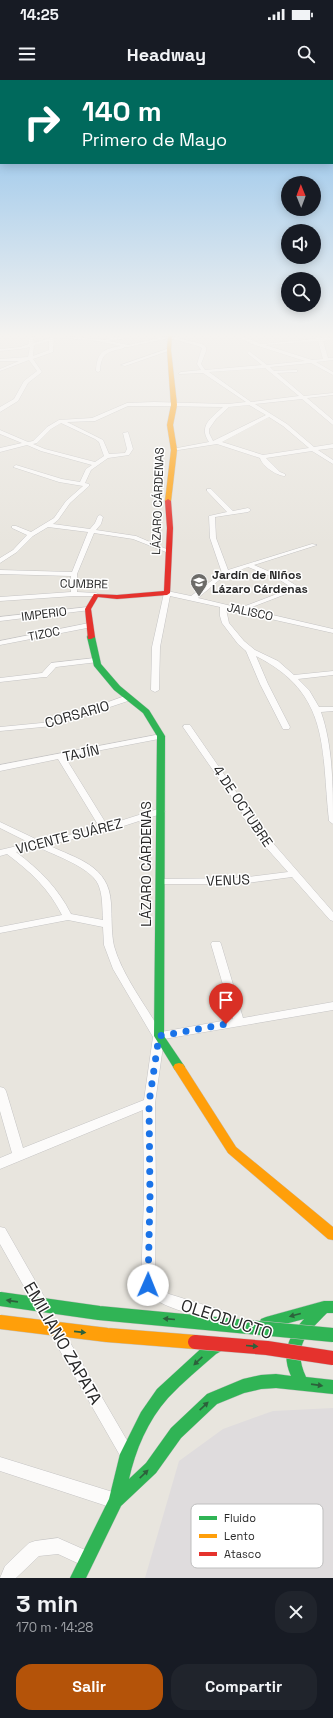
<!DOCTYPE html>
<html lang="es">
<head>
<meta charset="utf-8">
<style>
  :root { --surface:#171b24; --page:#20242c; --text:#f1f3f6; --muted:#9ea1a6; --accent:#b45309 }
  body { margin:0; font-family:"Space Grotesk",sans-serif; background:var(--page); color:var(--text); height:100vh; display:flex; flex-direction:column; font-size:15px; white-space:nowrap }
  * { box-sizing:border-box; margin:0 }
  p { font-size:13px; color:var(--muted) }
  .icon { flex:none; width:22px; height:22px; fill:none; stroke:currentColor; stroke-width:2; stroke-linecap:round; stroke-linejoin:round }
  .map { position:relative; height:1498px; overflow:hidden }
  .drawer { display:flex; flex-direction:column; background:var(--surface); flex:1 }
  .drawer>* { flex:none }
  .banner { position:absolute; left:0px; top:0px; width:333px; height:84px; box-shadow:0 2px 10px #0003; background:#00695c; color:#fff; overflow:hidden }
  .needle { width:26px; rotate:359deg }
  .buttons { position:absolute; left:281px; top:96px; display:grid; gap:8px }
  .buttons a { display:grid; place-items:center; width:40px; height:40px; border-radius:50%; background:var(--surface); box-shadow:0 2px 10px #0003; font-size:20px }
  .pin { position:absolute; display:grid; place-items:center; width:34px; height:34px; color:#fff; margin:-41px -17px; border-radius:50% 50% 50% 0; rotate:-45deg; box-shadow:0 0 4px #0007 }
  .pin .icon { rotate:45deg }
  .me { position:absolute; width:44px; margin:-22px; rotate:1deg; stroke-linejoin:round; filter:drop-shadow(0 0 3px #0008) }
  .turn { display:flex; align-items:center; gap:14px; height:84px; padding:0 16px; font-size:18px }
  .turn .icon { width:52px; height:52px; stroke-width:2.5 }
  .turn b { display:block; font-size:28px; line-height:34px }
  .round { display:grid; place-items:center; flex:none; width:42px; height:42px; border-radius:16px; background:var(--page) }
  .overview { display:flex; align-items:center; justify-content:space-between; height:68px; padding:0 16px }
  h1 { font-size:24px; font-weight:600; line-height:30px }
  .cta { display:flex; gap:8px; margin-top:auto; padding:8px 16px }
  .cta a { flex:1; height:46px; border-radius:16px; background:var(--accent); color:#fff; font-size:16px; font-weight:600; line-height:46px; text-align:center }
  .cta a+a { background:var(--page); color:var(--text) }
  .status { display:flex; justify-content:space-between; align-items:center; height:28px; padding:0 20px; background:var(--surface); direction:ltr }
  .status svg { height:11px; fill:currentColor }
  header { display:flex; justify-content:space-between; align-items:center; height:52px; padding:0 16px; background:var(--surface); font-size:18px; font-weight:600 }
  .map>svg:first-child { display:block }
</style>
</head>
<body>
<div class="status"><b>14:25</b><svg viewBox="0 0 49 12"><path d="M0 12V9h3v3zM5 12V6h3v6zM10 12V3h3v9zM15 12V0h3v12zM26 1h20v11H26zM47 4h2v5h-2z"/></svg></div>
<header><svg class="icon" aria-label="menu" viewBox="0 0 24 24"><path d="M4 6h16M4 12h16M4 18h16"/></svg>Headway<svg class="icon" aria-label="search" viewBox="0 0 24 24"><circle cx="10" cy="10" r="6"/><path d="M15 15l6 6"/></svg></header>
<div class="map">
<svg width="333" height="1498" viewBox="0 0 333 1498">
  <rect width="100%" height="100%" fill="#e8e5de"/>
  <path fill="#dfdcdd" d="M333 1328V1498H145L179 1381 223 1349 273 1331Z"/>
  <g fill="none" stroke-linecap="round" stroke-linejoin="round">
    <defs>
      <path id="street" d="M28 255H32L34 263 50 258V255L106 260V259L129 255 126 258 109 261 128 265 169 256 202 264 206 267V271L201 284 205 290 262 285 247 273 249 271 267 285 305 281 252 264 235 255H240L261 264 315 259 314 258 316 257 322 258H333V260L323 261 328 278H333V280L316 282 333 292V295L311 283 270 287 274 291 297 290V292H295L277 293 304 316 333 313V315L307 318 333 340V345L302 319 255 324 287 344 314 367 333 364V368L318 370 333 380V384L312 371 266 378 280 392 285 394V396C277 396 262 386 260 378L217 364 172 371V369L209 362C198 346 211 338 223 327L154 326H128L95 341 67 342 103 360 109 374 125 373 127 369 123 353 128 352 133 369 129 375 108 378 91 390 85 403 89 404V406L70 423 58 440 53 444 90 449 95 443 98 436 100 435 103 437 101 444 96 450 136 456 171 471 166 472 133 459 94 453 77 494V512L96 513 98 514V516H74L0 521V517L71 512V496L0 494V490L72 492 88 452 48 447 33 456 17 472 0 483V478L13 470 27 455 12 448V446H16L31 452 54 438 66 421 83 406 59 402 13 387 16 385 62 399 80 402 86 389 92 385 41 371 27 365 0 372V368L22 363 0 354V350L28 362 33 361 47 347 59 340 92 338 127 323 154 322 228 324 246 322 203 293 179 294V293L181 292 201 290 197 284 202 268 198 266 169 258 128 267H124V268C107 272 101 273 100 291L98 292 96 291C97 272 103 269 121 266L97 261 54 257 53 272 33 279 42 292 28 303 18 321 0 332V327L14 319 24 301 37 291 29 280 0 291V289L19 281H0V279L28 277 30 267 20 269 0 271V269L20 267 29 264ZM49 261V270L33 276 34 265ZM318 261 323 279 312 280 265 265ZM265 288 299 316 251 322 209 292ZM249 325 266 335 213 361 209 353V349L216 339 229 327ZM269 337 283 346 309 368 263 375 222 362ZM61 343 95 359 99 362 104 376 95 382 45 369 33 364 37 363 51 349Z
        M167 269 171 270 125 286 121 285Z
        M207 409H211L233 431 248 428 251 430 248 432 215 437 216 458 228 490 312 464 317 465 254 485 284 498 297 506 286 514 247 529 333 549V553L226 529 229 543 244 561 255 570 278 581 294 595 333 591V595L298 599 309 610 319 627H333V631L321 632C333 667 333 706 333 744L329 741C321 669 331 614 256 576L268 604 290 647 289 649H283L260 604 246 571 238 564 222 543 220 536V527L170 516 160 567 159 610 155 612 151 610 152 567 164 513 167 511 191 516 222 493 210 458 209 436 227 432 207 411ZM248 487 280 500 289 506 282 512 240 528 198 518 224 496Z
        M88 527 90 528V530L0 541V537Z
        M89 543H92V547L0 565V561Z
        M95 578 99 580 98 582 56 587 47 597H44L0 602V598L42 593 51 583Z
        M125 616H131L132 618 131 620 53 646 0 651V647L52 642Z
        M184 645H190L250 732V735L259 747 333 832V841L330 840 292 797 240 804H158L156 802 158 800 161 799 240 798 288 792 263 764 243 737 242 732 183 647Z
        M161 654 165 656 164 658 65 677 107 745 161 728 165 731 164 733 108 751 48 765C77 779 109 785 111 823 112 836 111 852 114 866 122 895 146 926 161 952L233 939 211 864 212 862H220L221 864 243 938 333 922V930L164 959 155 1023 156 1116 155 1202 169 1214 227 1232 229 1236 227 1240 222 1242C199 1235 152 1228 141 1205L144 1116 143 1030 0 1089V1078L12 1073 0 1031V1007L4 1008 6 1011 23 1068 144 1020 153 957 113 889 104 865 103 847 68 840 0 853V847L62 835C49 809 31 792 7 774L0 776V770L30 763 0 748V742L40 761 100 748 58 679 0 691V685ZM38 767C54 775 90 787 98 804 103 815 102 828 103 840L71 834C58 808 40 790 16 772Z
        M0 1147 5 1148 45 1218 47 1222 45 1226 40 1228 35 1226 0 1164Z
        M56 1245 61 1247 132 1369 134 1374 132 1379 127 1381 122 1379 51 1255 49 1251 51 1247Z
        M0 1377 116 1413 121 1416 124 1421 121 1426 116 1429 0 1391Z
        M58 1458 92 1473 94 1479 92 1485 86 1487 58 1474 39 1476 16 1498H0L5 1486 29 1463 35 1461Z"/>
      <path id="fast" d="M88 555H91L95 557 101 584 120 606 149 630 165 656 164 956 185 987 183 990 179 991 175 990 154 956 157 656 143 633 114 610 94 586 87 557Z
        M324 1221H333V1233H327C306 1254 292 1267 306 1297L333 1300V1314L276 1308 261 1309 244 1313 217 1324 181 1358 156 1393 121 1426 86 1498H70L109 1419 120 1374 141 1332 157 1309 206 1264 218 1259 223 1260 225 1265 223 1270 216 1274C200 1288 183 1302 168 1318 148 1340 135 1371 129 1399L146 1383 171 1348 207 1314 243 1299 261 1295 276 1294 291 1296C281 1273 288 1257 304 1239L266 1249 261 1247 259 1243 261 1239 266 1237Z"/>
      <path id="slow" d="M168 255H172L171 270 177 325 173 345 177 370 171 421 168 423 165 421 171 370 167 345 171 325 167 270Z
        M179 983 183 984 236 1067 333 1147V1160L328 1159 228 1073 173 987 175 984Z"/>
      <path id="jam" d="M168 419 171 421 173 448 170 513 167 515 117 519 98 517 91 529 95 557 91 559H88L85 529 94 514 117 515 164 511 167 448 165 421Z"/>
    </defs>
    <use href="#street" stroke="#c5c4c4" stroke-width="1"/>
    <use href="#fast" stroke="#c5c4c4" stroke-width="1"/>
    <use href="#slow" stroke="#c5c4c4" stroke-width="1"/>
    <use href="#jam" stroke="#c5c4c4" stroke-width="1"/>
    <use href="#street" fill="#fcfbfa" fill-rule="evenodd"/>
    <use href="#fast" fill="#30b455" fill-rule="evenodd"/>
    <use href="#slow" fill="#ff9f0a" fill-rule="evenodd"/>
    <use href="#jam" fill="#e5322d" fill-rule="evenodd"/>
    <defs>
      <path id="fast-bridge" d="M0 1219 99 1233 333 1255"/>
      <path id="slow-bridge" d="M0 1242 107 1255 195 1262"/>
      <path id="jam-bridge" d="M195 1262 267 1268 333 1278"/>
    </defs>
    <use href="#fast-bridge" stroke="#c4c3c0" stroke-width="15" stroke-linecap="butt"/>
    <use href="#slow-bridge" stroke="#c4c3c0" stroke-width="15" stroke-linecap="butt"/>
    <use href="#jam-bridge" stroke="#c4c3c0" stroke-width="15" stroke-linecap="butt"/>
    <use href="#fast-bridge" stroke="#30b455" stroke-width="14"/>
    <use href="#slow-bridge" stroke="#ff9f0a" stroke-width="14"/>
    <use href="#jam-bridge" stroke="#e5322d" stroke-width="14"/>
  </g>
  <defs><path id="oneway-solid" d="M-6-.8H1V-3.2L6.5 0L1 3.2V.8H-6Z"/></defs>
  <g fill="#2c613b">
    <use href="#oneway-solid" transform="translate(12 1221) rotate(-172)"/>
    <use href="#oneway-solid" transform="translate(295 1235) rotate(165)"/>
    <use href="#oneway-solid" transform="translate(169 1239) rotate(-175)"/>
    <use href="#oneway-solid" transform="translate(80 1252) rotate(6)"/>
    <use href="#oneway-solid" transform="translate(252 1266) rotate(5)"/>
    <use href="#oneway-solid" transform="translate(198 1281) rotate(137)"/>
    <use href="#oneway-solid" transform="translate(317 1305) rotate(8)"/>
    <use href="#oneway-solid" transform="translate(204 1326) rotate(-43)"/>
    <use href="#oneway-solid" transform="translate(144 1394) rotate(-44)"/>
  </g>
  <linearGradient id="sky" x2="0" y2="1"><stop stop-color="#84bcea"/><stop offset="0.55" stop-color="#f5f3f0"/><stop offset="1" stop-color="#f5f3f0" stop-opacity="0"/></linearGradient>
  <rect width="333" height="464" fill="url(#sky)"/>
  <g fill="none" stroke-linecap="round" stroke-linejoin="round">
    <path stroke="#1a73e8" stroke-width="7" stroke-dasharray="0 12.6" d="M148 1205 150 1116 149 1023 159 956 226 944"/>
  </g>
  <defs>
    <symbol id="school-pin" viewBox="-11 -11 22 30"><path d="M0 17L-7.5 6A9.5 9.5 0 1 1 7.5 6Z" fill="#6c6b68" stroke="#fff"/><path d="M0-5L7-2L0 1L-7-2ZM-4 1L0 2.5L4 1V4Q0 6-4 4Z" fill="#fff"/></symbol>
  </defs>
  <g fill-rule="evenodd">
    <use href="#school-pin" x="189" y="492" width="20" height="27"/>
  </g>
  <g text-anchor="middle" stroke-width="3" stroke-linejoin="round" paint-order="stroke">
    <g font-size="12" fill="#292929" stroke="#fff">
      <text transform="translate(158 421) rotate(-88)" y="4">LÁZARO CÁRDENAS</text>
      <text transform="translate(84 504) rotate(1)" y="4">CUMBRE</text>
      <text transform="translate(250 532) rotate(12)" y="4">JALISCO</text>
      <text transform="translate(44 534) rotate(-7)" y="4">IMPERIO</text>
      <text transform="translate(44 554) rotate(-11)" y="4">TIZOC</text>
    </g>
    <g font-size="12" font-weight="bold" fill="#292929" stroke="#fff" text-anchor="start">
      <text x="212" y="499">Jardín de Niños<tspan x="212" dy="14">Lázaro Cárdenas</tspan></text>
    </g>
    <g font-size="14" fill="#292929" stroke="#fff">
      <text transform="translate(77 634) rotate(-16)" y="5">CORSARIO</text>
      <text transform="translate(81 673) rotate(-12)" y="5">TAJÍN</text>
      <text transform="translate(243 726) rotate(56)" y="5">4 DE OCTUBRE</text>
      <text transform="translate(69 756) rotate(-14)" y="5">VICENTE SUÁREZ</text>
      <text transform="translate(146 784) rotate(-90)" y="5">LÁZARO CÁRDENAS</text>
      <text transform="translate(228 800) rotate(-2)" y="5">VENUS</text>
    </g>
    <g font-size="17" fill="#292929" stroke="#fff">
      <text transform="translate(227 1239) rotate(18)" y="6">OLEODUCTO</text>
      <text transform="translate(63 1263) rotate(60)" y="6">EMILIANO ZAPATA</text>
    </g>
  </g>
  <rect x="191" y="1424" width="132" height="64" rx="6" fill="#fff" stroke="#bfbfbf" stroke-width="1"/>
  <rect x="199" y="1436" width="18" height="4" fill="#30b455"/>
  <rect x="199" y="1454" width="18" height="4" fill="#ff9f0a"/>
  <rect x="199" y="1472" width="18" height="4" fill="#e5322d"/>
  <g font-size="11" fill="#292929">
    <text x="224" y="1442">Fluido</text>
    <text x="224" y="1460">Lento</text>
    <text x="224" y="1478">Atasco</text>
  </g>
</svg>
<div class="buttons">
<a><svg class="needle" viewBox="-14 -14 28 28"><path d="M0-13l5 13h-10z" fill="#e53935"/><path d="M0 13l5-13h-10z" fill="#9ea1a6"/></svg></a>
<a><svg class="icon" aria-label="sound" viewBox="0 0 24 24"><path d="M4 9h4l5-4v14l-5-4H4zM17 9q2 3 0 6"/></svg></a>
<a><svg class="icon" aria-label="search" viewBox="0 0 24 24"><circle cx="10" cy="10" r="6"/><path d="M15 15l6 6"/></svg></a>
</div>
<div class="pin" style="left:226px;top:944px;background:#d93025"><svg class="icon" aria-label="arrive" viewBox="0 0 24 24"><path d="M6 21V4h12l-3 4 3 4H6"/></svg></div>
<svg class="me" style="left:148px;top:1205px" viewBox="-20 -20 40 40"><circle r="19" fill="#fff"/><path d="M0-13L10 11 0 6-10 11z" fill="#1a73e8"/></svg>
<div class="banner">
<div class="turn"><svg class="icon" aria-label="right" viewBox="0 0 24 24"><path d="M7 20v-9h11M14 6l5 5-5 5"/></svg><div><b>140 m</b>Primero de Mayo</div></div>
</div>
</div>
<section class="drawer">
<div class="overview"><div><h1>3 min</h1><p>170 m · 14:28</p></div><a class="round"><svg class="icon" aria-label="close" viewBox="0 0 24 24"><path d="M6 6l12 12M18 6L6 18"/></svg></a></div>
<div class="cta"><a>Salir</a><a>Compartir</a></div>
</section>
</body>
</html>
